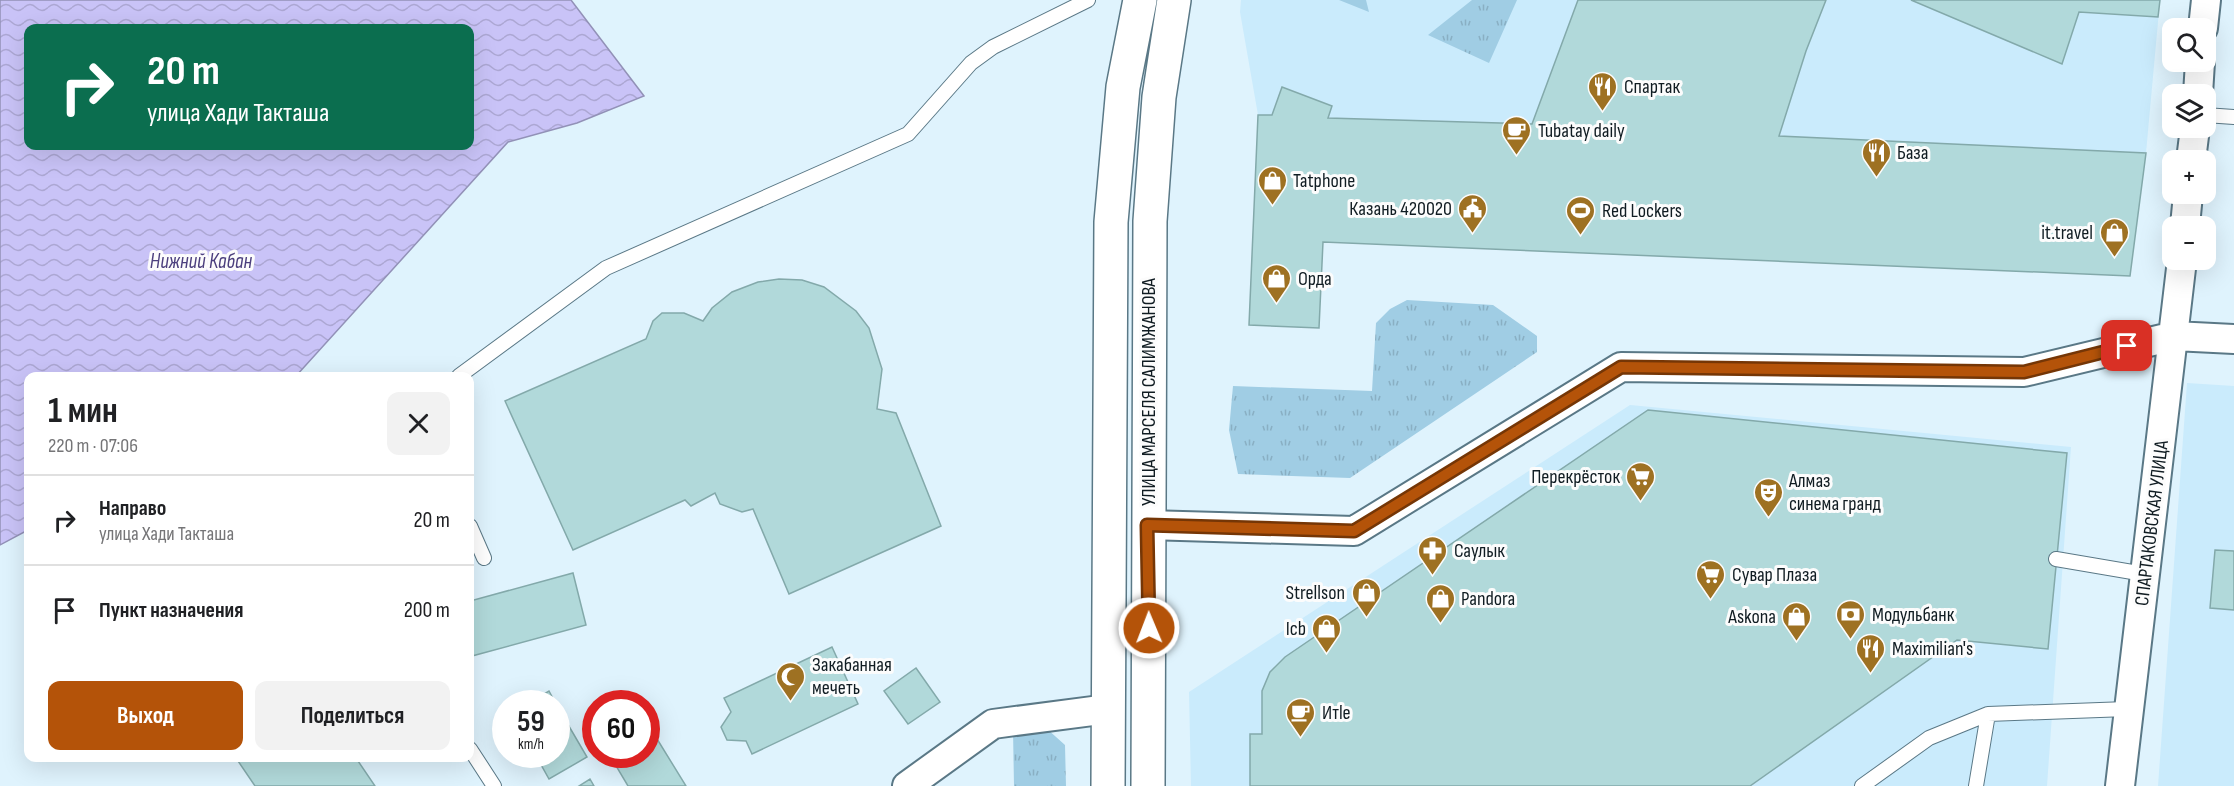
<!DOCTYPE html>
<html lang="ru">
<head>
<meta charset="utf-8">
<style>
  :root { --surface:#fff; --page:#f2f2f2; --text:#202124; --muted:#757577; --line:#e0e0e0; --accent:#b45309 }
  body { margin:0; font-family:"Sofia Sans Condensed",sans-serif; background:var(--page); color:var(--text); height:100vh; display:flex; flex-direction:column; font-size:22px; white-space:nowrap }
  * { box-sizing:border-box; margin:0 }
  p { font-size:20px; color:var(--muted) }
  .icon { flex:none; width:33px; height:33px; fill:none; stroke:currentColor; stroke-width:2; stroke-linecap:round; stroke-linejoin:round }
  .map { position:relative; flex:1; overflow:hidden }
  .panel { position:absolute; left:24px; top:372px; width:450px; height:390px; display:flex; flex-direction:column; background:var(--surface); border-radius:12px; box-shadow:0 6px 24px #0002 }
  .panel>* { flex:none }
  .banner { position:absolute; left:24px; top:24px; width:450px; height:126px; border-radius:12px; box-shadow:0 6px 24px #0002; background:#0b6e4f; color:#fff; overflow:hidden }
  .controls { position:absolute; left:2162px; top:18px; display:grid; gap:12px }
  .controls a { display:grid; place-items:center; width:54px; height:54px; border-radius:12px; background:var(--surface); box-shadow:0 6px 24px #0002; font-size:30px }
  .speed { position:absolute; left:492px; top:690px; display:flex; gap:12px; font-size:30px; font-weight:700; text-align:center }
  .speed>* { display:grid; place-content:center; width:78px; height:78px; border-radius:50%; background:var(--surface); box-shadow:0 6px 24px #0002; line-height:1 }
  .speed small { font-size:15px; font-weight:400 }
  .speed .limit { border:9px solid #d22; background:#fff; color:#111 }
  .pin { position:absolute; display:grid; place-items:center; width:51px; height:51px; color:#fff; margin:-26px; border-radius:12px; box-shadow:0 3px 9px #0006 }
  .me { position:absolute; width:66px; margin:-33px; rotate:359deg; stroke-linejoin:round; filter:drop-shadow(0 0 4px #0008) }
  .turn { display:flex; align-items:center; gap:21px; height:126px; padding:0 24px; font-size:27px }
  .turn .icon { width:78px; height:78px; stroke-width:2.5 }
  .turn b { display:block; font-size:42px; line-height:51px }
  .round { display:grid; place-items:center; flex:none; width:63px; height:63px; border-radius:12px; background:var(--page) }
  .summary { display:flex; align-items:center; justify-content:space-between; height:102px; padding:0 24px }
  h1 { font-size:36px; font-weight:700; line-height:45px }
  .primary-button { display:flex; gap:12px; margin-top:auto; padding:12px 24px }
  .primary-button a { flex:1; height:69px; border-radius:12px; background:var(--accent); color:#fff; font-size:24px; font-weight:700; line-height:69px; text-align:center }
  .primary-button a+a { background:var(--page); color:var(--text) }
  ul { padding:0; list-style:none }
  li { display:flex; align-items:center; gap:18px; height:90px; padding:0 24px; border-top:2px solid var(--line) }
  li div { flex:1 }
  li b { display:block; font-size:22px }
  li em { font-style:normal }
  .map>svg:first-child { display:block }
</style>
</head>
<body>
<div class="map">
<svg width="2234" height="786" viewBox="0 0 2234 786">
  <defs>
    <pattern id="grass-tufts" width="24" height="20" patternUnits="userSpaceOnUse" patternTransform="scale(1.5)"><rect width="24" height="20" fill="#a0cde4"/><path d="M3 7l-1-3M5 7V3M7 7l1-3M15 17l-1-3M17 17v-4M19 17l1-3" fill="none" stroke="#89afc3"/></pattern>
    <pattern id="water-waves" width="16" height="10" patternUnits="userSpaceOnUse" patternTransform="scale(1.5)"><rect width="16" height="10" fill="#c9c3f7"/><path d="M0 5q4-4 8 0t8 0" fill="none" stroke="#aca7d3"/></pattern>
  </defs>
  <rect width="100%" height="100%" fill="#dff3fd"/>
  <path fill="#caebfc" d="M1241 0H2160L2146 153 2130 276 1323 242 1249 325 1258 115 1240 12Z
    M2187 383 2234 386V786H2158Z
    M1630 405 2071 447 2047 786H1191L1189 692Z"/>
  <path fill="url(#grass-tufts)" d="M1339 0H1366L1369 12Z
    M1472 0H1517L1489 63 1428 35Z
    M1407 300 1493 305 1537 336V352L1350 478 1238 474 1229 430 1233 386 1372 391 1376 323 1390 309Z
    M1046 728 1065 745 1066 786H1014L1013 730Z"/>
  <path fill="url(#water-waves)" stroke="#9291b7" stroke-width="1.5" fill-rule="evenodd" d="M0 0H571L644 96 577 123 508 142 296 376H28V530L0 545ZM28 28H470V146H28Z"/>
  <path fill="#b1d9da" stroke="#83a9aa" stroke-width="1.5" d="M1578 0H1826L1806 51 1779 136 2146 153 2130 276 1323 242 1319 328 1249 325 1258 115H1272L1282 87 1332 106 1328 118 1532 124Z
    M1911 0H2160L2158 17 2079 12 2062 64Z
    M779 279 802 280 824 287 856 311 869 328 882 369 877 409 896 413 941 526 789 594 753 509 742 512 720 504 715 493 691 506 685 500 573 550 505 401 646 339 653 321 662 313H684L703 321 712 308 732 292 758 282Z
    M1648 410 2067 453 2048 649 1957 640 1750 786H1250V734H1262V691L1270 672 1285 657Z
    M2215 550 2234 551V610L2210 608Z
    M573 573 586 625 472 656 470 645V601Z
    M832 647 858 704 752 754 746 741 727 740 721 727 731 712 724 698Z
    M916 668 940 702 908 724 884 691Z
    M549 691 556 704H527Z
    M556 704 587 757 549 779 535 754H556Z
    M646 721 686 786H628L609 754H646Z
    M236 758H356L375 786H255Z
    M590 779 594 786H579Z"/>
  <g fill="none" stroke-linecap="round" stroke-linejoin="round">
    <defs>
      <path id="lane" d="M2205 115 2234 117
        M459 376 606 268 908 134 971 63 993 47 1088 0
        M470 526 484 558
        M2056 559 2144 574
        M470 749 494 786
        M1862 786 1929 738 1988 714 2127 709
        M1976 786 1988 714"/>
      <path id="street" d="M2203 28 2206 0
        M2198 94 2200 62
        M2191 160 2195 128
        M2185 226 2188 194
        M1147 525 1354 531 1621 367 2024 372 2174 336 2234 339
        M907 786 993 724 1108 709
        M2120 786 2182 260"/>
      <path id="primary" d="M1108 786 1111 222 1123 87 1140 0
        M1148 786 1150 221 1159 97 1174 0"/>
    </defs>
    <use href="#lane" stroke="#5a7886" stroke-width="16"/>
    <use href="#street" stroke="#5a7886" stroke-width="32"/>
    <use href="#primary" stroke="#5a7886" stroke-width="36"/>
    <use href="#lane" stroke="#fff" stroke-width="14"/>
    <use href="#street" stroke="#fff" stroke-width="28"/>
    <use href="#primary" stroke="#fff" stroke-width="33"/>
  </g>
  <g fill="none" stroke-linecap="round" stroke-linejoin="round">
    <defs>
      <path id="route" d="M1149 628 1147 525 1354 531 1621 367 2024 372 2127 346"/>
    </defs>
    <use href="#route" stroke="#753606" stroke-width="15"/>
    <use href="#route" stroke="#b45309" stroke-width="10"/>
  </g>
  <defs>
    <symbol id="restaurant-pin" viewBox="-11 -11 22 30"><path d="M0 17L-7.5 6A9.5 9.5 0 1 1 7.5 6Z" fill="#9e7122" stroke="#fcfcfc"/><path d="M-5-6h1v4h1v-4h1v4h1v-4h1v5L-1.5 .5V6h-2V.5L-5-1ZM5-6V6H3V1.5H1.5Q1.5-4 5-6Z" fill="#fff"/></symbol>
    <symbol id="cafe-pin" viewBox="-11 -11 22 30"><path d="M0 17L-7.5 6A9.5 9.5 0 1 1 7.5 6Z" fill="#9e7122" stroke="#fcfcfc"/><path d="M-5.5-4.5H6V0H3Q3 3.5 0 3.5H-2.5Q-5.5 3.5-5.5 0ZM3-3.2v2h1.7v-2ZM-6 4.5H4V6H-6Z" fill="#fff"/></symbol>
    <symbol id="shop-pin" viewBox="-11 -11 22 30"><path d="M0 17L-7.5 6A9.5 9.5 0 1 1 7.5 6Z" fill="#9e7122" stroke="#fcfcfc"/><path d="M-5-2.5h2.3a2.7 3.5 0 0 1 5.4 0H5L5.5 6h-11ZM-1.5-2.5h3a1.5 2.3 0 0 0-3 0Z" fill="#fff"/></symbol>
    <symbol id="civic-pin" viewBox="-11 -11 22 30"><path d="M0 17L-7.5 6A9.5 9.5 0 1 1 7.5 6Z" fill="#9e7122" stroke="#fcfcfc"/><path d="M-.6-6.5H3V-4.5H.6V-3L4-1V1h2V6H-6V1h2V-1L-.6-3ZM-1.2 2.5V6h2.4V2.5Z" fill="#fff"/></symbol>
    <symbol id="stadium-pin" viewBox="-11 -11 22 30"><path d="M0 17L-7.5 6A9.5 9.5 0 1 1 7.5 6Z" fill="#9e7122" stroke="#fcfcfc"/><path d="M0-5a6.5 5 0 1 0 0 10a6.5 5 0 1 0 0-10ZM-3.5-1.8h7v3.6h-7Z" fill="#fff"/></symbol>
    <symbol id="supermarket-pin" viewBox="-11 -11 22 30"><path d="M0 17L-7.5 6A9.5 9.5 0 1 1 7.5 6Z" fill="#9e7122" stroke="#fcfcfc"/><path d="M-6-5.5h2.5l.6 2H6L4.5 2H-2.5L-4.4-4H-6ZM-1.5 3.2a1.3 1.3 0 1 0 .1 0ZM3 3.2a1.3 1.3 0 1 0 .1 0Z" fill="#fff"/></symbol>
    <symbol id="theatre-pin" viewBox="-11 -11 22 30"><path d="M0 17L-7.5 6A9.5 9.5 0 1 1 7.5 6Z" fill="#9e7122" stroke="#fcfcfc"/><path d="M-5-5.5Q0-4 5-5.5V0Q5 5 0 6Q-5 5-5 0ZM-3.3-2.5H-1v1.5H-3.3ZM1-2.5H3.3v1.5H1ZM-2.8 1Q0 5.5 2.8 1Z" fill="#fff"/></symbol>
    <symbol id="pharmacy-pin" viewBox="-11 -11 22 30"><path d="M0 17L-7.5 6A9.5 9.5 0 1 1 7.5 6Z" fill="#9e7122" stroke="#fcfcfc"/><path d="M-2-6h4v4h4v4h-4v4h-4v-4h-4v-4h4Z" fill="#fff"/></symbol>
    <symbol id="bank-pin" viewBox="-11 -11 22 30"><path d="M0 17L-7.5 6A9.5 9.5 0 1 1 7.5 6Z" fill="#9e7122" stroke="#fcfcfc"/><path d="M-6-4H6V4H-6ZM0-2.3a2.3 2.3 0 1 0 0 4.6a2.3 2.3 0 1 0 0-4.6Z" fill="#fff"/></symbol>
    <symbol id="mosque-pin" viewBox="-11 -11 22 30"><path d="M0 17L-7.5 6A9.5 9.5 0 1 1 7.5 6Z" fill="#9e7122" stroke="#fcfcfc"/><path d="M3.5-4.9A6 6 0 1 0 3.5 4.9A5 5 0 1 1 3.5-4.9Z" fill="#fff"/></symbol>
  </defs>
  <g fill-rule="evenodd">
    <use href="#restaurant-pin" x="1586" y="70" width="33" height="45"/>
    <use href="#cafe-pin" x="1500" y="114" width="33" height="45"/>
    <use href="#restaurant-pin" x="1860" y="136" width="33" height="45"/>
    <use href="#shop-pin" x="1256" y="164" width="33" height="45"/>
    <use href="#civic-pin" x="1456" y="192" width="33" height="45"/>
    <use href="#stadium-pin" x="1564" y="194" width="33" height="45"/>
    <use href="#shop-pin" x="2098" y="216" width="33" height="45"/>
    <use href="#shop-pin" x="1260" y="262" width="33" height="45"/>
    <use href="#supermarket-pin" x="1624" y="460" width="33" height="45"/>
    <use href="#theatre-pin" x="1752" y="476" width="33" height="45"/>
    <use href="#pharmacy-pin" x="1416" y="534" width="33" height="45"/>
    <use href="#supermarket-pin" x="1694" y="558" width="33" height="45"/>
    <use href="#shop-pin" x="1350" y="576" width="33" height="45"/>
    <use href="#shop-pin" x="1424" y="582" width="33" height="45"/>
    <use href="#bank-pin" x="1834" y="598" width="33" height="45"/>
    <use href="#shop-pin" x="1780" y="600" width="33" height="45"/>
    <use href="#shop-pin" x="1310" y="612" width="33" height="45"/>
    <use href="#restaurant-pin" x="1854" y="632" width="33" height="45"/>
    <use href="#mosque-pin" x="774" y="660" width="33" height="45"/>
    <use href="#cafe-pin" x="1284" y="696" width="33" height="45"/>
  </g>
  <g text-anchor="middle" stroke-width="6" stroke-linejoin="round" paint-order="stroke">
    <g font-size="20" fill="#101c22" stroke="#fcfcfc" text-anchor="start">
      <text x="1624" y="93">Спартак</text>
      <text x="1538" y="137">Tubatay daily</text>
      <text x="1897" y="159">База</text>
      <text x="1293" y="187">Tatphone</text>
      <text x="1452" y="215" text-anchor="end">Казань 420020</text>
      <text x="1602" y="217">Red Lockers</text>
      <text x="2093" y="239" text-anchor="end">it.travel</text>
      <text x="1298" y="285">Орда</text>
      <text x="1620" y="483" text-anchor="end">Перекрёсток</text>
      <text x="1789" y="487">Алмаз<tspan x="1789" dy="23">синема гранд</tspan></text>
      <text x="1454" y="557">Саулык</text>
      <text x="1732" y="581">Сувар Плаза</text>
      <text x="1345" y="599" text-anchor="end">Strellson</text>
      <text x="1461" y="605">Pandora</text>
      <text x="1872" y="621">Модульбанк</text>
      <text x="1776" y="623" text-anchor="end">Askona</text>
      <text x="1306" y="635" text-anchor="end">Icb</text>
      <text x="1892" y="655">Maximilian's</text>
      <text x="812" y="671">Закабанная<tspan x="812" dy="23">мечеть</tspan></text>
      <text x="1322" y="719">Итle</text>
    </g>
    <g font-size="20" fill="#101c22" stroke="#fcfcfc">
      <text transform="translate(1148 392) rotate(-90)" y="7">УЛИЦА МАРСЕЛЯ САЛИМЖАНОВА</text>
      <text transform="translate(2151 523) rotate(-83)" y="7">СПАРТАКОВСКАЯ УЛИЦА</text>
    </g>
    <g font-size="21" font-style="italic" fill="#4c407e" stroke="#fcfcfc">
      <text x="201" y="268">Нижний Кабан</text>
    </g>
  </g>
</svg>
<div class="controls">
<a><svg class="icon" aria-label="search" viewBox="0 0 24 24"><circle cx="10" cy="10" r="6"/><path d="M15 15l6 6"/></svg></a>
<a><svg class="icon" aria-label="layers" viewBox="0 0 24 24"><path d="M12 4l9 5-9 5-9-5zM3 14l9 5 9-5"/></svg></a>
<a>+</a>
<a>−</a>
</div>
<div class="speed"><div>59<small>km/h</small></div><div class="limit">60</div></div>
<div class="pin" style="left:2127px;top:346px;background:#d93025"><svg class="icon" aria-label="arrive" viewBox="0 0 24 24"><path d="M6 21V4h12l-3 4 3 4H6"/></svg></div>
<svg class="me" style="left:1149px;top:628px" viewBox="-20 -20 40 40"><circle r="17" fill="#b45309" stroke="#fff" stroke-width="3"/><path d="M0-11L8 9 0 5-8 9z" fill="#fff"/></svg>
<div class="banner">
<div class="turn"><svg class="icon" aria-label="right" viewBox="0 0 24 24"><path d="M7 20v-9h11M14 6l5 5-5 5"/></svg><div><b>20 m</b>улица Хади Такташа</div></div>
</div>
<section class="panel">
<div class="summary"><div><h1>1 мин</h1><p>220 m · 07:06</p></div><a class="round"><svg class="icon" aria-label="close" viewBox="0 0 24 24"><path d="M6 6l12 12M18 6L6 18"/></svg></a></div>
<ul>
<li><svg class="icon" aria-label="right" viewBox="0 0 24 24"><path d="M7 20v-9h11M14 6l5 5-5 5"/></svg><div><b>Направо</b><p>улица Хади Такташа</p></div><em>20 m</em></li>
<li><svg class="icon" aria-label="arrive" viewBox="0 0 24 24"><path d="M6 21V4h12l-3 4 3 4H6"/></svg><div><b>Пункт назначения</b></div><em>200 m</em></li>
</ul>
<div class="primary-button"><a>Выход</a><a>Поделиться</a></div>
</section>
</div>
</body>
</html>
